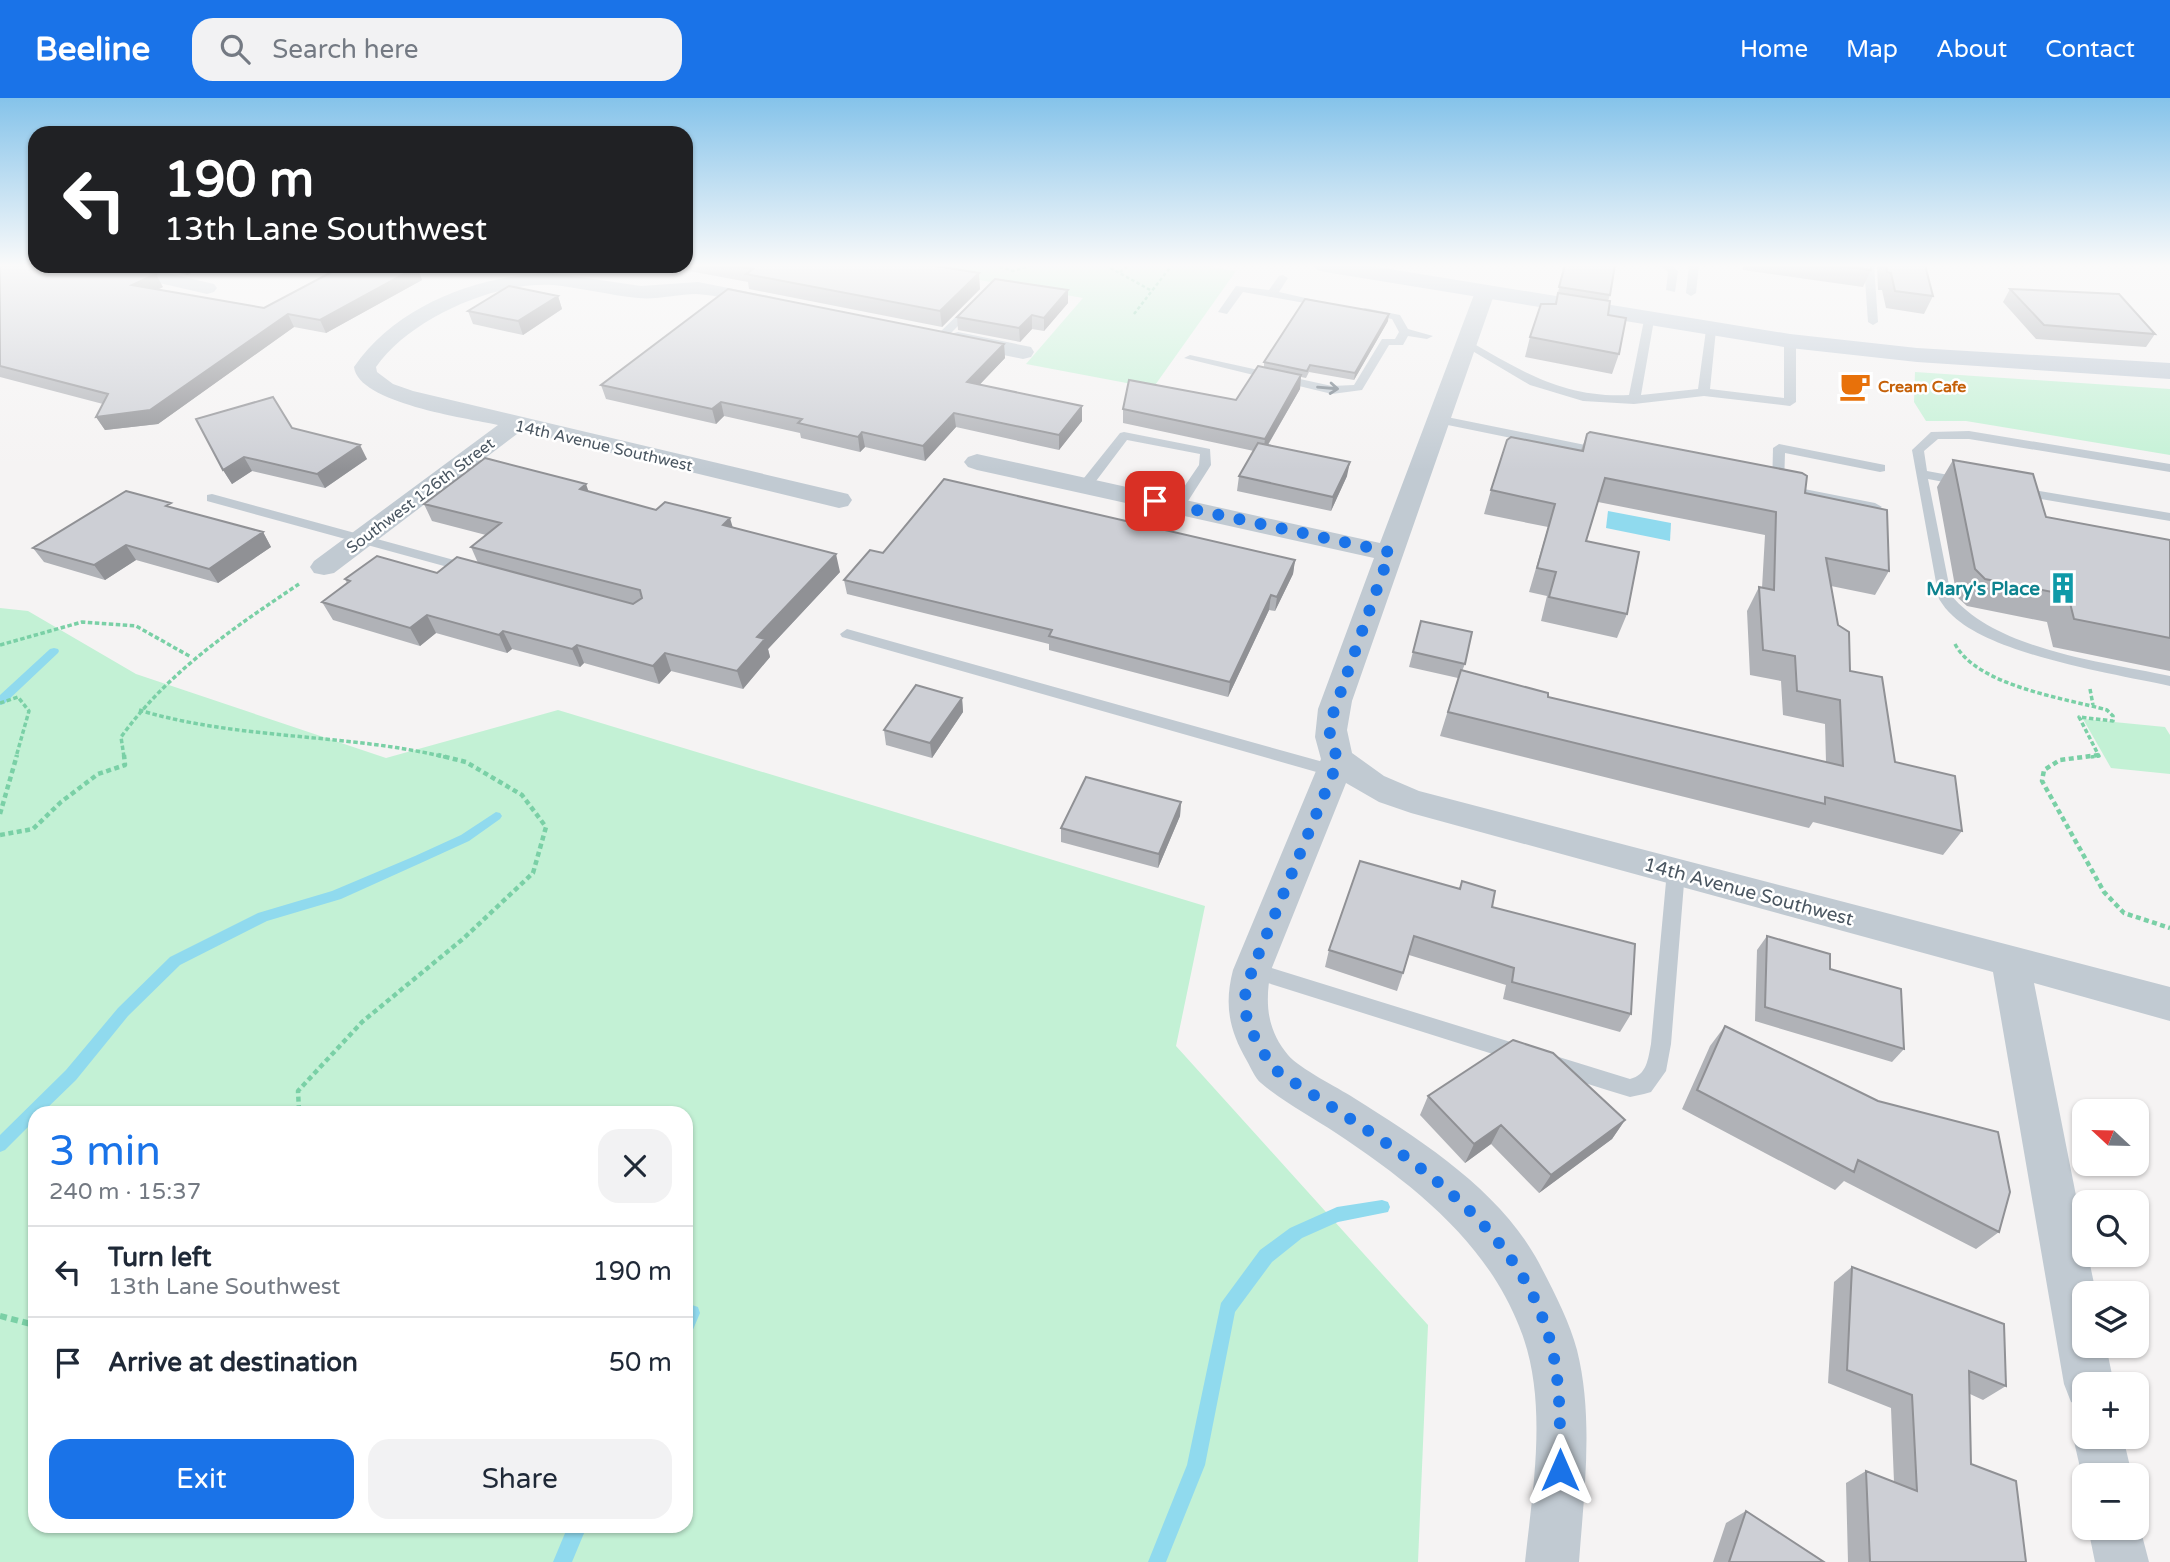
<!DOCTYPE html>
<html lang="en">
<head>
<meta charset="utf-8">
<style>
  :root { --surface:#fff; --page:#f2f2f3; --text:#1f2937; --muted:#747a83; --line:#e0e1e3; --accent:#1a73e8 }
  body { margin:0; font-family:"Varela Round",sans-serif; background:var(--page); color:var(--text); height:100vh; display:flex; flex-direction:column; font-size:26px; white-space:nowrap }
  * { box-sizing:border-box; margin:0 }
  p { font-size:23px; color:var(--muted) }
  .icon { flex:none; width:38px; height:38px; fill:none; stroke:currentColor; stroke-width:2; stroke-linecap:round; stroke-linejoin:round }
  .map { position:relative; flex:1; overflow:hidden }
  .panel { position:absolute; left:28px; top:1008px; width:665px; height:427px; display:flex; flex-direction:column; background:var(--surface); border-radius:21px; box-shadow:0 2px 5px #0004 }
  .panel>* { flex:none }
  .top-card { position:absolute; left:28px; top:28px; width:665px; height:147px; border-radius:21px; box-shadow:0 2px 5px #0004; background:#202124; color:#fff; overflow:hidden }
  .needle { width:46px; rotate:292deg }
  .controls { position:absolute; left:2072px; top:1001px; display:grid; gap:14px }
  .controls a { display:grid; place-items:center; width:77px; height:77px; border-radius:14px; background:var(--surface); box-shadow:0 2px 5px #0004; font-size:35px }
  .pin { position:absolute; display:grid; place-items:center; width:60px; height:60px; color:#fff; margin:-30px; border-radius:14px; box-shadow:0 4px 10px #0006 }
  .me { position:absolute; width:77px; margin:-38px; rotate:0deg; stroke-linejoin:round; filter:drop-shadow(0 0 5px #0008) }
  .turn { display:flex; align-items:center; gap:24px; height:147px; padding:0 21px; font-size:32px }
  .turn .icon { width:91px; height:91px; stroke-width:2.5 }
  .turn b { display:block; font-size:49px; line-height:60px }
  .round { display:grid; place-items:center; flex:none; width:74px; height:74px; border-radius:21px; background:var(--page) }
  .head { display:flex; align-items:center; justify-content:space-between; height:119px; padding:0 21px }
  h1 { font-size:42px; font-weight:600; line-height:52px; color:var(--accent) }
  .primary-button { display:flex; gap:14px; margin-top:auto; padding:14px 21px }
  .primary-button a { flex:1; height:80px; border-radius:21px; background:var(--accent); color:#fff; font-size:28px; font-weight:600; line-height:80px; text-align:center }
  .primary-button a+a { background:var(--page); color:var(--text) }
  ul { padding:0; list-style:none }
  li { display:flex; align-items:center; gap:21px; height:91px; padding:0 21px; border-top:2px solid var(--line) }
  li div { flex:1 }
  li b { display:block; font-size:26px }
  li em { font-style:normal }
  header { display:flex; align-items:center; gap:42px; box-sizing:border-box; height:98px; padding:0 35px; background:var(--accent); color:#fff }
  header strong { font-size:33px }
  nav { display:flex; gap:38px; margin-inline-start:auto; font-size:24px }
  .search { width:490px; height:63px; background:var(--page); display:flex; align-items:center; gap:18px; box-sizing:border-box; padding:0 24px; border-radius:21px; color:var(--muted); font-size:26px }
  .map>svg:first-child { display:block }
</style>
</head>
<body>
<header>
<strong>Beeline</strong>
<div class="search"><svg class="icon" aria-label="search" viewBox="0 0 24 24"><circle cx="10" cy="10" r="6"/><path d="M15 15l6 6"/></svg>Search here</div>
<nav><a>Home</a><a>Map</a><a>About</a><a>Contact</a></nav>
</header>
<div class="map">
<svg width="2170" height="1464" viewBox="0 0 2170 1464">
  <rect width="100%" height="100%" fill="#f5f3f3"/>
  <path fill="#c3f1d5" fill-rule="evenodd" d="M929 167H1197L1236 173 1153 290 1026 266 1083 200 923 172Z
    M1915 274 2170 291V357L1966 323H1926L1914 304Z
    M0 510 28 513 136 576 386 660 558 612 1205 808 1176 948 1428 1227 1418 1464H0ZM686 1015V1428H35V1015Z
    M2083 621 2165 629 2170 637V676L2111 670Z"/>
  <path fill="#90daee" d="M1608 413 1671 425 1670 443 1606 430Z"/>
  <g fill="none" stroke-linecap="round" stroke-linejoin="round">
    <path fill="#90daee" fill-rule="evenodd" d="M54 550 58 551 59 553 58 555 4 606 0 607V597L50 551Z
      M496 714 500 715 502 718 500 721 469 743 423 764 341 801 267 823 180 867 128 918 76 982 42 1015H35V1022L5 1052 0 1054V1037L66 972 118 910 170 859 258 815 332 793 415 758 461 737Z
      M1382 1102 1388 1104 1390 1109 1388 1114 1338 1124 1302 1140 1272 1164 1235 1214 1205 1367 1166 1464H1148L1187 1367 1221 1205 1260 1152 1290 1130 1337 1109Z
      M692 1207 698 1209 700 1215 692 1234 686 1236V1209Z
      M568 1428H587L572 1464H553Z"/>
    <path stroke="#7ad0a6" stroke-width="2.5" stroke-dasharray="3.5 2.5" stroke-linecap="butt" d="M994 167 1013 173 1033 167
      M1105 167 1152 193
      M1204 167 1211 168
      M1120 174 1130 167
      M1134 216 1172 167"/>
    <path stroke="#7ad0a6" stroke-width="3.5" stroke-dasharray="4.5 2.5" stroke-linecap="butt" d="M1955 546C1977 588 2064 600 2107 612L2113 618V623L2079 619 2099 658 2091 659
      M0 547 82 524 136 528 191 559
      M2090 591 2093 607
      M0 605 18 599 29 613 16 659
      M139 612C238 642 344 635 445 659
      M124 659 121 639C169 573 232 531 299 486"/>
    <path stroke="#7ad0a6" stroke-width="4.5" stroke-dasharray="5 3.5" stroke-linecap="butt" d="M2099 657 2060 662 2044 672 2042 683 2104 794 2124 815 2170 830
      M0 716 17 657
      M0 737 33 731 61 704 98 676 125 667 124 657
      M299 1012 298 993 362 924 464 840 533 775 546 729 522 697 466 664 438 657"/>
    <path stroke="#7ad0a6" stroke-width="6" stroke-dasharray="7 4.5" stroke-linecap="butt" d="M299 1010V1015
      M0 1218 35 1227"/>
    <path fill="#c1cad2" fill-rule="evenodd" d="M1659 167H1671L1678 173 1675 194 1666 192 1668 174Z
      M1689 167H1699L1696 195 1691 198 1686 195Z
      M1864 167H1874L1878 224 1873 227 1868 224Z
      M1283 177 1288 180 1279 194 1332 206 1327 209 1243 194 1227 216 1218 214 1236 188 1269 192 1279 178Z
      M971 204 980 206 946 240H938V236Z
      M1365 210 1400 217 1408 231 1433 238 1427 241 1408 238 1403 247H1389L1362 292 1332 296 1184 260 1190 257 1332 288 1354 287 1382 241H1395L1399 234 1392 221 1361 215 1360 213Z
      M1649 219 1654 222 1641 297 1698 291 1706 232 1711 229 1716 232 1710 291 1784 300V243L1790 240 1796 243V304L1790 308 1704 298 1634 306 1583 303 1530 287 1459 245 1469 243C1523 274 1564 300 1629 297L1644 222Z
      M1437 317 1605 351 1611 355 1605 359 1433 324 1431 321Z
      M1969 333 2170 366V374L1969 341H1938L1924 353 1927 373 1965 380 1971 384 1965 388 1928 381 1951 497C1996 552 2103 564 2170 578V588C2114 576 1994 557 1953 518 1947 513 1943 507 1939 501L1912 352 1931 334Z
      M1124 334 1210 351 1211 367 1183 411 1178 412 1171 408 1199 367 1200 356 1127 342 1090 391H1080V385L1120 335Z
      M1779 346 1885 367V373L1880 374 1785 355 1784 387 1875 405 1882 409 1875 413 1772 392 1773 350Z
      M2016 389 2170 415V423L2011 396V390Z
      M212 396 476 468 478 471 476 474H466L207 403V397Z
      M847 531 1334 667 1342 673 1334 679 842 539 840 536Z
      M1676 766 1682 768 1685 773 1671 946 1666 973 1651 994 1644 996 1630 999 1607 992 1252 880 1245 878 1242 872 1245 866 1252 864 1630 981C1647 977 1648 961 1651 946L1667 773 1670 768Z"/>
    <path fill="#c1cad2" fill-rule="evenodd" d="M100 168H137L214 186 217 190 214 194 207 196 103 172Z
      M552 175 641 188 698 184 769 198 776 200 780 204 776 208 769 210C746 206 720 197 696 196 677 196 657 202 638 200 609 197 582 190 553 187 495 183 409 221 376 269L377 274 393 286 413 293 848 396 852 402 848 408 839 410 521 333 334 475 324 477 314 475 310 469 314 463 498 327C466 320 358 305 354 269 397 207 478 177 552 175Z
      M1485 188 1492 190 1495 194 1352 603 1347 632 1352 655 1384 678 1419 693 2170 889V923L2034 885 2084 1138V1157H2088L2096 1195H2084V1248H2106L2114 1286H2084V1309L2071 1304 2064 1286 1993 874 1411 715 1379 704 1346 685 1271 872C1265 903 1266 931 1288 957 1300 971 1337 989 1354 1000 1422 1043 1500 1092 1539 1165 1553 1192 1569 1222 1577 1252 1594 1320 1584 1395 1579 1464H1525C1533 1389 1549 1300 1519 1228 1485 1142 1411 1085 1336 1035 1312 1019 1283 1004 1261 985 1255 980 1251 970 1247 963 1229 932 1224 907 1233 872L1321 661 1315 639 1318 611 1374 460 977 372 968 369 964 364 968 359 977 356 1380 445 1475 194 1478 190Z
      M958 234 1031 249 1034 254 1031 259 1023 261 950 246 947 241 950 236Z
      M2084 1319V1339H2123L2132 1377H2084V1387L2073 1339 2080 1321Z
      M2137 1418 2149 1464H2095L2088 1430H2137Z"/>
    <path fill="#c1cbd6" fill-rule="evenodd" d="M1314 167H1365L1790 236 1917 250 2170 265V281L1917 264 1790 250 1325 174 1317 172Z"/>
  </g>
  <path fill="#b0b2b7" d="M0 167 163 189 157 192 264 210 417 169 422 182 326 235 294 229 158 326 105 332 96 319 103 306 0 279Z
    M686 167H930L980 191 942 229 749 191 748 184 662 168H686Z
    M1565 167 1610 197 1608 203V217L1619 256 1612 276 1525 259 1530 239 1555 206Z
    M1743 167H1871V172L1863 189 1743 172Z
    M1877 167H1925L1933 198 1924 216 1886 210 1882 192H1878Z
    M149 168H206L187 177Z
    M2010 191 2155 236 2146 249 2036 241 2003 204Z
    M1068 192V205L1044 233 1032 231 1020 244 958 232 957 219Z
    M558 198 562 211 523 237 473 226 468 213Z
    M1388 223 1354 282 1309 274 1306 280 1301 279 1300 291 1268 347 1347 378 1331 413 1237 393 1239 378 1254 353 1123 325V311L1236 302 1264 269V264Z
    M1004 246 1005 260 979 287 1082 323 1059 352 956 329 925 363 865 349 860 354 801 340 800 335 724 318 716 326 606 301 601 287Z
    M292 330 367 361 325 390 252 373 232 386 223 372Z
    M1587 336 1805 395 1889 473 1875 497 1831 488 1838 527 1850 573 1895 664 1962 733 1943 757 1813 724 1809 730 1440 638 1458 580 1409 569 1421 523 1465 566 1462 573 1548 599 1826 664 1825 626 1783 617 1781 583 1750 577 1747 513 1759 489 1762 490 1765 437 1598 404 1586 443 1627 516 1617 540 1541 523 1547 498 1529 494 1548 429 1484 416 1491 392 1581 352Z
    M1953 362 2046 419 2170 442V573L2053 549 2047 524 1967 508 1957 499 1937 389Z
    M588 393 656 412 733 429 840 474 768 551 770 559 743 591 671 573 659 586 584 565 580 569 512 551 507 555 436 535 420 548 333 522 322 504 347 485 345 481 437 475 478 465 471 449 486 437 432 423 424 406Z
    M175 410 263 434 271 449 218 485 136 462 105 482 44 464 33 450Z
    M883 455 1295 462 1293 476 1275 513 1269 512 1228 599 1049 552V546L847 496 844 482Z
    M962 600 963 614 932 660 886 647 884 632Z
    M1181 704 1180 718 1158 770 1061 744V730Z
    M1462 783 1492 809 1631 916 1620 934 1503 901 1506 887 1409 857 1397 893 1325 869 1329 852 1459 791Z
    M1767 838 1830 871 1904 951 1892 964 1755 923 1757 852Z
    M1725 928 1999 1134 1976 1151 1844 1083 1835 1092 1682 1011 1710 948Z
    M1428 998 1625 1022 1612 1041 1539 1095 1491 1046 1465 1065 1420 1017Z
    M1852 1169 2006 1288 1983 1302 1970 1296 1971 1366 2026 1464H1848L1846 1385 1866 1373 1894 1384 1891 1310 1828 1285 1834 1184Z
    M1746 1413 1824 1464H1713L1726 1425Z"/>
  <path fill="#909195" d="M182 168H206L187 177Z
    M417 169 422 182 326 235 320 222Z
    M979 175 980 191 942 229 940 213Z
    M156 176 163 189 139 200 132 187Z
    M1068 192V205L1044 233V220Z
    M558 198 562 211 523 237 518 223Z
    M288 216 294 229 158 326 105 332 96 319Z
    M1389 216 1388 223 1354 282 1355 275Z
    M1032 217V231L1020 244 1019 230Z
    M1004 246 1005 260 968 299 967 284Z
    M1301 277 1300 291 1263 355 1265 341Z
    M721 304 724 318 716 326 712 311Z
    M1082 308V323L1059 352V337Z
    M954 315 956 329 925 363 923 348Z
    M862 334 865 349 860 354 858 339Z
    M360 347 367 361 325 390 317 376Z
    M244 359 252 373 232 386 223 372Z
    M1350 364 1347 378 1331 413 1333 399Z
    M586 386 592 403 580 391Z
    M730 420 735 437 723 427Z
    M263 434 271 449 218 485 209 471Z
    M126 447 136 462 105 482 94 467Z
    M836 456 840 474 768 551 770 559 743 591 737 573 757 539Z
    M1295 462 1293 476 1275 513 1277 499Z
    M1271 497 1269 512 1228 599 1230 584Z
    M427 517 436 535 420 548 410 530Z
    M503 533 512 551 507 555 499 537Z
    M577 547 584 565 580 569 572 551Z
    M665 555 671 573 659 586 653 568Z
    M962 600 963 614 932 660 930 645Z
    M1181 704 1180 718 1158 770 1159 756Z
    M1625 1022 1612 1041 1539 1095 1551 1077Z
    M1501 1027 1491 1046 1465 1065 1474 1046Z"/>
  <path fill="#cdcfd5" stroke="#909195" stroke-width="2" d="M0 167 121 168 156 176 132 187 264 210 343 168H412L417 169 320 222 288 216 150 312 96 319 108 296 0 268Z
    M733 167H930L979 175 940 213 746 176 753 171Z
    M1565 167H1615L1610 197 1559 189Z
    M1836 167H1871V172Z
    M1886 167H1925L1933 198 1895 193 1891 175 1887 174Z
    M995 181 1068 192 1044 220 1032 217 1019 230 957 219Z
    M509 188 558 198 518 223 468 213Z
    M728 191 1004 246 967 284 1082 308 1059 337 954 315 923 348 862 334 858 339 798 325 802 321 721 304 712 311 601 287Z
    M2010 191 2119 196 2155 236 2044 227Z
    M1558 195 1610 203 1608 217 1626 220 1619 256 1530 239 1541 206H1556Z
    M1305 201 1389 216 1355 275 1310 267 1307 273 1264 264Z
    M1258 268 1301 277 1265 341 1123 311 1129 282 1236 302Z
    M273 299 292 330 360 347 317 376 244 359 223 372 196 321Z
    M1590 334 1802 375 1807 378 1805 395 1887 412 1889 473 1826 460 1838 527 1849 534 1850 573 1882 579 1895 664 1955 678 1962 733 1825 699V706L1448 614 1461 572 1548 595V599L1843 668 1840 602 1797 593 1795 558 1763 552 1759 489 1774 492 1776 414 1605 380 1586 443 1639 454 1627 516 1549 499 1556 474 1537 470 1555 406 1491 392 1507 342 1511 339 1583 353 1587 336Z
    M1258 345 1350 364 1333 399 1239 378Z
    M485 360 586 386 580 391 656 412 665 404 730 420 723 427 836 456 757 539 765 541 737 573 665 555 653 568 577 547 572 551 503 533 499 537 427 517 410 530 322 504 350 483 345 481 377 458 437 475 457 459 633 506 642 500 640 492 471 449 501 425 424 406Z
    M1953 362 2033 376 2046 419 2170 442V540L2074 521 2068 497 1985 481 1975 471Z
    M944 381 1295 462 1277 499 1271 497 1230 584 1049 538 1052 532 844 482 870 452 883 455Z
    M126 393 171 405 166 408 263 434 209 471 126 447 94 467 33 450Z
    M1421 523 1472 534 1465 566 1413 554Z
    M916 587 962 600 930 645 884 632Z
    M1086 679 1181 704 1159 756 1061 730Z
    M1360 763 1460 791 1462 783 1495 793 1492 809 1635 846 1631 916 1512 884 1514 870 1414 838 1403 875 1329 852Z
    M1767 838 1830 856V871L1901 891 1904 951 1765 909Z
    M1725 928 1878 1003 1998 1034 2010 1094 1999 1134 1858 1062 1854 1074 1697 992Z
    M1513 942 1553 955 1625 1022 1551 1077 1501 1027 1474 1046 1428 998Z
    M1852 1169 2004 1226 2006 1288 1969 1273 1971 1366 2016 1383 2026 1464H1870L1866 1373 1917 1393 1912 1297 1847 1272Z
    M1746 1413 1824 1464H1729Z"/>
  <defs><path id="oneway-shaft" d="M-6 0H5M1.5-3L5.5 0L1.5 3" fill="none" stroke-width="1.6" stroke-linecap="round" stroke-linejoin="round" transform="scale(1.75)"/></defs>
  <use stroke="#6e7983" href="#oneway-shaft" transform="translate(1328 290) rotate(5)"/>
  <linearGradient id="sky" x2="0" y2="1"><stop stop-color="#85c3ea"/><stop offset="0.45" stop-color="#fafafa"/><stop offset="1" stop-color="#fafafa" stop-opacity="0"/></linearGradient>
  <rect width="2170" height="372" fill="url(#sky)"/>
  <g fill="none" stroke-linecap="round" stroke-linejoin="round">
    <path stroke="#1a73e8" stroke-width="12" stroke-dasharray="0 21.6" d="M1155 403 1390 454 1329 627 1331 646 1338 661 1334 673 1252 872C1250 880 1246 890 1245 899 1242 924 1261 951 1274 971 1382 1044 1523 1116 1553 1255 1561 1293 1560 1333 1560 1372"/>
  </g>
  <defs>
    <symbol id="cafe-bare" viewBox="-9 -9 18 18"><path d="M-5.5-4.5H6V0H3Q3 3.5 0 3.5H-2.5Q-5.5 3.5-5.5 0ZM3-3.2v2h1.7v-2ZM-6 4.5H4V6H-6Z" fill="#e8710a" stroke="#fff" stroke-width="2.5" paint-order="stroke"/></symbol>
    <symbol id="building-bare" viewBox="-9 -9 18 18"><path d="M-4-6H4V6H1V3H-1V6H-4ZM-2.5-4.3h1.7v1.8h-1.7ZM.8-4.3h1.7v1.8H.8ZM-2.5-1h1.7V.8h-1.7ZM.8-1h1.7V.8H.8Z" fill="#0f9aa8" stroke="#fff" stroke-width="2.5" paint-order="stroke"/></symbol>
  </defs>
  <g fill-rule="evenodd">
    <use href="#cafe-bare" x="1833" y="266" width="44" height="44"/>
    <use href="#building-bare" x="2041" y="468" width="44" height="44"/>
  </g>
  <g text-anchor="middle" stroke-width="5" stroke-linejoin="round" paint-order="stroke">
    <g font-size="16" font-weight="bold" fill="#c56008" stroke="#fff" text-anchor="start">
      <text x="1878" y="294">Cream Cafe</text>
    </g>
    <g font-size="16" fill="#4a5661" stroke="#fff">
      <text transform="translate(604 347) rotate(13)" y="6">14th Avenue Southwest</text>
      <text transform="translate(420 397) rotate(-37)" y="6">Southwest 126th Street</text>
    </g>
    <g font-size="19" font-weight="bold" fill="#0d838f" stroke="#fff" text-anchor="end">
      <text x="2040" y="497">Mary's Place</text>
    </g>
    <g font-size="19" fill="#4a5661" stroke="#fff">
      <text transform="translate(1749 793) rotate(15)" y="7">14th Avenue Southwest</text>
    </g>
  </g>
</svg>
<div class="controls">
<a><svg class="needle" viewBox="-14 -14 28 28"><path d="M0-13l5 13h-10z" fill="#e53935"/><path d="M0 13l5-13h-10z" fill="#747a83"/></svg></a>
<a><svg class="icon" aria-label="search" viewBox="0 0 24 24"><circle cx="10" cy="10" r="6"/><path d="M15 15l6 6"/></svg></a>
<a><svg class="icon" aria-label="layers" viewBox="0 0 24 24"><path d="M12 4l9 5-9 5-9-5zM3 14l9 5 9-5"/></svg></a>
<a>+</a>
<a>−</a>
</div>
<div class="pin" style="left:1155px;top:403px;background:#d93025"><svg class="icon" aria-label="arrive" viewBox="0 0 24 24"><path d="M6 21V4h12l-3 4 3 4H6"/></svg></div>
<svg class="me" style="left:1560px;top:1372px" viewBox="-20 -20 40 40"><path d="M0-17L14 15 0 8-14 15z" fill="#1a73e8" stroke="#fff" stroke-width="4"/></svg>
<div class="top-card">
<div class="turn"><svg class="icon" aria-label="left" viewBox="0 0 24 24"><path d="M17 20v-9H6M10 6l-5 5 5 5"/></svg><div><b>190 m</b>13th Lane Southwest</div></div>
</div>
<section class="panel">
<div class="head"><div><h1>3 min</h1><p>240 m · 15:37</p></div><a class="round"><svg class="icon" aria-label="close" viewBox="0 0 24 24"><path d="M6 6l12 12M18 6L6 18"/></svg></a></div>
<ul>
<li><svg class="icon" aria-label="left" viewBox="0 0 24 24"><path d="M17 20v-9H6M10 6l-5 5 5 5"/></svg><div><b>Turn left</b><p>13th Lane Southwest</p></div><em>190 m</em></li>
<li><svg class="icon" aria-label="arrive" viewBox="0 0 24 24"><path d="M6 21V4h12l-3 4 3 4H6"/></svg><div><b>Arrive at destination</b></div><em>50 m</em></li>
</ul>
<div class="primary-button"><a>Exit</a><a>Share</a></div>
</section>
</div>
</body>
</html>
